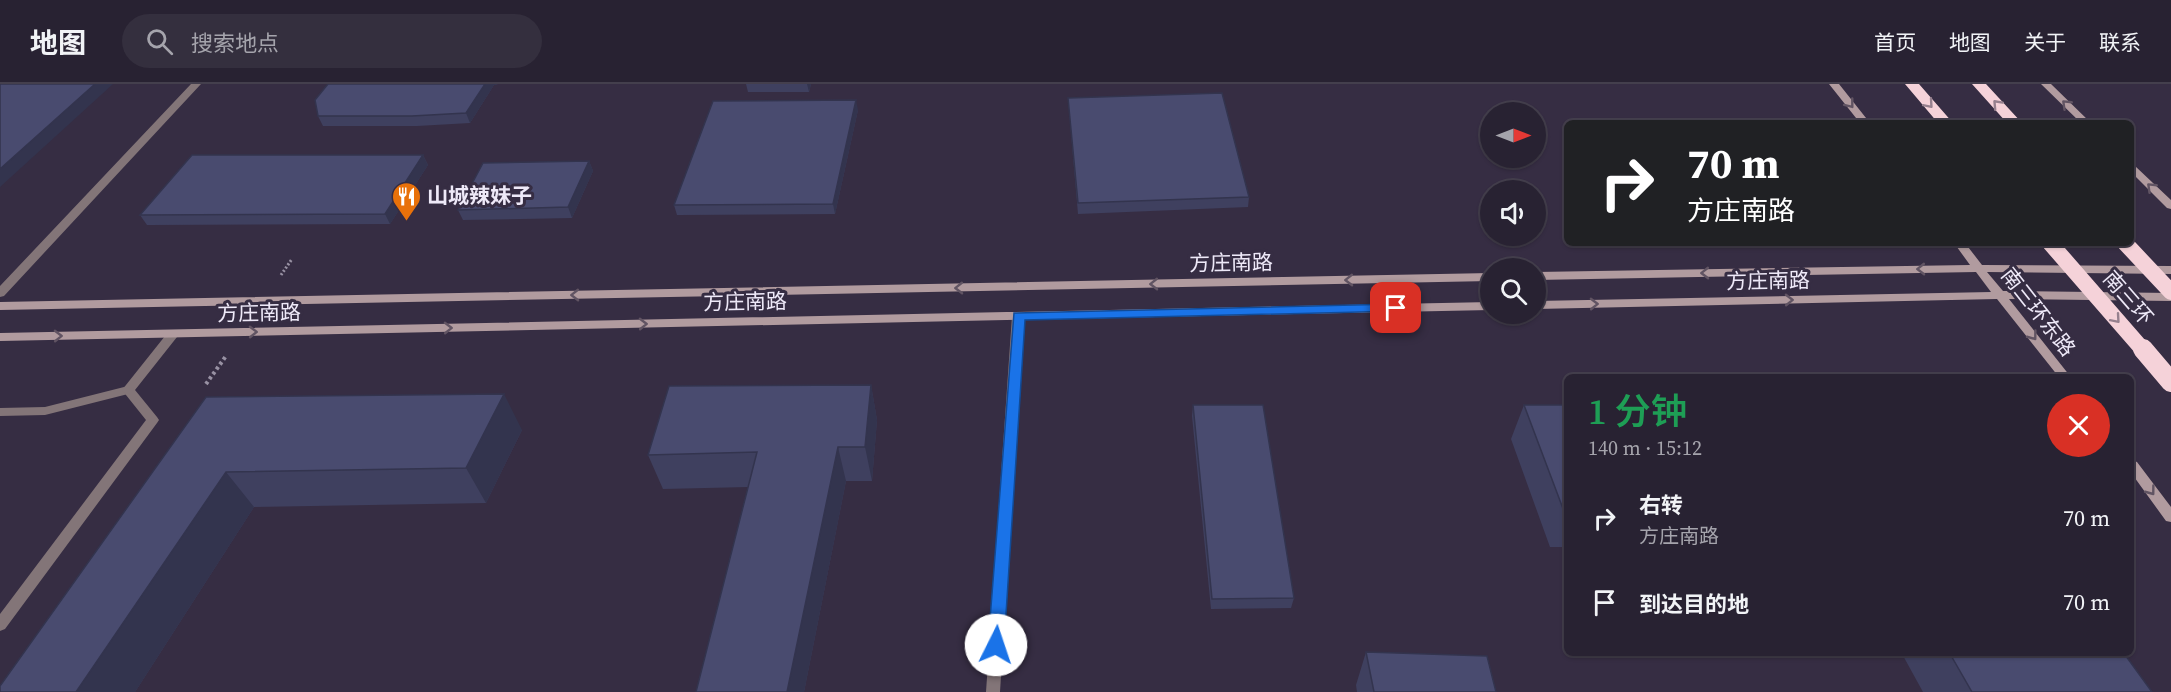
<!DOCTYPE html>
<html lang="zh">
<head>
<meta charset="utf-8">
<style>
  :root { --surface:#282232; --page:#342f3e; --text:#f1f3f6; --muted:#a5a4ac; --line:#443f4d }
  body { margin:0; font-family:"Source Serif 4","Noto Sans SC",serif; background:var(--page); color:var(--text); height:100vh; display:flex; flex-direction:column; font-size:22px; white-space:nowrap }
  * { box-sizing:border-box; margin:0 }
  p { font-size:20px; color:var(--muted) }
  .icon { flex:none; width:33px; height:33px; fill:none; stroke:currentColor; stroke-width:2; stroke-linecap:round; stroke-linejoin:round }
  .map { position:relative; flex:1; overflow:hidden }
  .drawer { position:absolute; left:1564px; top:290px; width:570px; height:282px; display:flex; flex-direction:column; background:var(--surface); border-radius:9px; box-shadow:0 2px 4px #0004,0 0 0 2px var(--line) }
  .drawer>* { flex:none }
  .top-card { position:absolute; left:1564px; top:36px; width:570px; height:126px; border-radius:9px; box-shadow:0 2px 4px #0004,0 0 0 2px var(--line); background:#202124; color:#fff; overflow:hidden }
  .needle { width:39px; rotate:90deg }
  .tools { position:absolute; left:1480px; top:18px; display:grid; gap:12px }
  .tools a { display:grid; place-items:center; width:66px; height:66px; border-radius:50%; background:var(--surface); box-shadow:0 2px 4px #0004,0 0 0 2px var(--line); font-size:30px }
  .pin { position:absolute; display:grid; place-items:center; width:51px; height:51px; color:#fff; margin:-26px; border-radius:12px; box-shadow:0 3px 9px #0006 }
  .me { position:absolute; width:66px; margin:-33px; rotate:4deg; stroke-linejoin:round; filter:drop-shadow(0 0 4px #0008) }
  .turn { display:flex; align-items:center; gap:21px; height:126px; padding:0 24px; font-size:27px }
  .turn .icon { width:78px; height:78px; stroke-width:2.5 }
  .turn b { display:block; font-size:42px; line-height:51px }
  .round { display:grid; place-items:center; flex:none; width:63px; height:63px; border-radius:32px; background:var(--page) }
  .overview { display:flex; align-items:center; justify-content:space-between; height:102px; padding:0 24px }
  h1 { font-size:36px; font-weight:600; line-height:45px; color:#1e9e55 }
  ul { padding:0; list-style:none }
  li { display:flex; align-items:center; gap:18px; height:84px; padding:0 24px }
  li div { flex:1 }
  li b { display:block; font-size:22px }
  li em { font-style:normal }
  header { display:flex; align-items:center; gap:36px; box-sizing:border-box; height:84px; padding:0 30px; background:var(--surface); border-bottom:2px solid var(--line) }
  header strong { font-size:28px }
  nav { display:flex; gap:33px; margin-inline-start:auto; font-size:21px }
  .search { width:420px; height:54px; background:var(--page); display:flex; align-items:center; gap:15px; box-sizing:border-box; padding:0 21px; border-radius:33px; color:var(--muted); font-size:22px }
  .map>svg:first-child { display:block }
</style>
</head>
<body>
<header>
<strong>地图</strong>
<div class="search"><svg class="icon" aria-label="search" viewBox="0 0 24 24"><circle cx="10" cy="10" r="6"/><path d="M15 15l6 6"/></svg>搜索地点</div>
<nav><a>首页</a><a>地图</a><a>关于</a><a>联系</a></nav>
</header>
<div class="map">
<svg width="2171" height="608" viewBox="0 0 2171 608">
  <rect width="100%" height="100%" fill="#362d43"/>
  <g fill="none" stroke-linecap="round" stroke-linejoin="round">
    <path stroke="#9891a3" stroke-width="3" stroke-dasharray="2 2" stroke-linecap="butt" d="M281 191 292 175"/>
    <path stroke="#9891a3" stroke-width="4" stroke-dasharray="3 3" stroke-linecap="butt" d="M206 300 226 272"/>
    <path fill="#837578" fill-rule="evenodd" d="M128 302 134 306 132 309 45 331 0 332V324L45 323Z"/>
    <path fill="#837578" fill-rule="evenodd" d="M191 0H201L4 212 0 213V202Z
      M1018 228 1024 232 1000 608H986L1012 232Z
      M173 246 177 247 179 250 177 253 135 306 157 333 159 336 157 339 5 545 0 547V530L146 336 122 306 169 247Z"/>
    <path fill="#b19b9f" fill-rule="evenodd" d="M1829 0H1839L1870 39H1860Z
      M2041 0H2051L2091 39H2081Z
      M2132 81 2135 82 2171 116V125L2167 124 2132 89Z
      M1954 159H1965L1982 181 2171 182V190L1987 188 2003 207 2171 209V217L2009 215 2070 292H2058L1997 215 1536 225V217L1991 208 1976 188 1536 196V188L1970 181Z
      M1491 189V197L0 226V218Z
      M1491 218V226L0 257V249Z
      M2132 376 2137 378 2171 423V438L2166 437 2132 390Z"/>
    <path fill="#f5d2d9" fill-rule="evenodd" d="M1905 0H1919L1953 39H1938Z
      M1972 0H1986L2022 39H2007Z"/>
    <path stroke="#f5d2d9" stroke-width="16" d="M2050 159 2144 267
      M2125 159 2171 208"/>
    <path stroke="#f5d2d9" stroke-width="20" d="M2143 265 2171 298"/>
  </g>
  <path fill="#3f405f" d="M328 0H498L494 1 470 39 417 42H323L318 32Z
    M746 0H811L809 8H748Z
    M1068 14 1249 113 1248 123 1078 130Z
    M858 26 835 130 677 131 674 121Z
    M423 71 428 81 390 140 147 141 140 131Z
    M589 77 593 87 572 134 463 136 458 126Z
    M871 301 877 336 872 397H846L804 608H696L748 403 663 405 648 371Z
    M206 313 522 346 486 419 254 423 135 608H0Z
    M1193 321 1294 514 1291 524 1211 525 1192 332Z
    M1524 321H1568V463H1550L1511 355Z
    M1366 568 1496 608H1357L1356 601Z
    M1901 568H2123L2152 608H1923Z"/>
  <path fill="#33344e" d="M95 0H113L0 103V85Z
    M485 0H498L494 1 470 39 466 29Z
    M807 0H811L809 8Z
    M856 16 858 26 835 130 833 120Z
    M423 71 428 81 390 140 385 130Z
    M589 77 593 87 572 134 568 123Z
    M871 301 877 336 872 397 865 363Z
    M504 310 522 346 486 419 466 384Z
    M838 363 846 397 804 608H787Z
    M226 388 254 423 135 608H76Z"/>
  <path fill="#494b6f" stroke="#33344e" stroke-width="1.5" d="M0 0H95L0 85Z
    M328 0H485L466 29 412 32H318L315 16Z
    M1222 9 1249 113 1078 119 1068 14Z
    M856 16 833 120 674 121 713 17Z
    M192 71H423L385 130 140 131Z
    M589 77 568 123 458 126 483 79Z
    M871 301 865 363H838L787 608H696L757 368 648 371 669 302Z
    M504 310 466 384 226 388 76 608H0V602L206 313Z
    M1193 321H1263L1294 514 1212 515Z
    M1524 321H1568V430H1565Z
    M1366 568 1487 572 1496 608H1374Z
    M1949 568H2123L2152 608H1972Z"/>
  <defs><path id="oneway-chevron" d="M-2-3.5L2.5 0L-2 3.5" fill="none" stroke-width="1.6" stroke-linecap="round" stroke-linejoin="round" transform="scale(1.5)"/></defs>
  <g stroke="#615463">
    <use href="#oneway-chevron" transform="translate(1850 20) rotate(52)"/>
    <use href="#oneway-chevron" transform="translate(2066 20) rotate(-136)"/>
    <use href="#oneway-chevron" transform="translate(2151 103) rotate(-136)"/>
    <use href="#oneway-chevron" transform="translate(1921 185) rotate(179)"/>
    <use href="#oneway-chevron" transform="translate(1705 189) rotate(179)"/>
    <use href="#oneway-chevron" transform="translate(1349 196) rotate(179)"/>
    <use href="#oneway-chevron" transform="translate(1154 200) rotate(179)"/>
    <use href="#oneway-chevron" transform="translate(959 204) rotate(179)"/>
    <use href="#oneway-chevron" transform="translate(575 211) rotate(179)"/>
    <use href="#oneway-chevron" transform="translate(1789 216) rotate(-1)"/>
    <use href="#oneway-chevron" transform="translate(1594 220) rotate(-1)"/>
    <use href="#oneway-chevron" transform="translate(643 240) rotate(-1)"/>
    <use href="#oneway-chevron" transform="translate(448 244) rotate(-1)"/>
    <use href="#oneway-chevron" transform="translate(253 248) rotate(-1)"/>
    <use href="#oneway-chevron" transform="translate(58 252) rotate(-1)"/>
    <use href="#oneway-chevron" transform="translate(2033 252) rotate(53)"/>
    <use href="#oneway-chevron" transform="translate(2151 407) rotate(53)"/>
  </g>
  <g stroke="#96808e">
    <use href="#oneway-chevron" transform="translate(1929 20) rotate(49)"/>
    <use href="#oneway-chevron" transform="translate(1997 20) rotate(-133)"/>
    <use href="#oneway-chevron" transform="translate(2116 235) rotate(49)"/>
  </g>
  <path fill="#1a73e8" stroke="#114b97" stroke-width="1.5" d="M1396 220 1401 221 1403 224 1401 227 1025 236 1004 561 1002 566 996 568 990 566 988 561 1014 229Z"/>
  <defs>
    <symbol id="restaurant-pin" viewBox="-11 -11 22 30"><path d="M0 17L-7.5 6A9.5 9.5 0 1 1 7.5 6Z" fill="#e8710a" stroke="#362d43"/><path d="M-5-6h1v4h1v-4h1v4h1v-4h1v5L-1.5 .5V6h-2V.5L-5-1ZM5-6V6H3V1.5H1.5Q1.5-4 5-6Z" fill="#fff"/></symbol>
  </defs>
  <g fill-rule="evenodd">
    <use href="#restaurant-pin" x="390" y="96" width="33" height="45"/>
  </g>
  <g text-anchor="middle" stroke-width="6" stroke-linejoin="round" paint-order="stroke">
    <g font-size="21" font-weight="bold" fill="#eee9f8" stroke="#362d43" text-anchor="start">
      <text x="427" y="119">山城辣妹子</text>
    </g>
    <g font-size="21" fill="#eee9f8" stroke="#362d43">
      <text transform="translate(1231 179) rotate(-1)" y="7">方庄南路</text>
      <text transform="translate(1768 197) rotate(-1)" y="7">方庄南路</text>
      <text transform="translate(2128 214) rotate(49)" y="7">南三环</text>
      <text transform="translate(745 218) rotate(-1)" y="7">方庄南路</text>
      <text transform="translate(2038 228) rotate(52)" y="7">南三环东路</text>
      <text transform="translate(259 229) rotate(-1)" y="7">方庄南路</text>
    </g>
  </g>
</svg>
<div class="tools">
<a><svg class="needle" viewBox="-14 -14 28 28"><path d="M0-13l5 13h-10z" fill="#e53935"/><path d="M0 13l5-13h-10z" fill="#a5a4ac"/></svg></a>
<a><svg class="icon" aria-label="sound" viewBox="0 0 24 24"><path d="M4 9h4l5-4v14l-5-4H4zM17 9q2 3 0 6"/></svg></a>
<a><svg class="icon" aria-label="search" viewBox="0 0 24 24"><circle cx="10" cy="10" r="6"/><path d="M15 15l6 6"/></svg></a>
</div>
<div class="pin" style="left:1396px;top:224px;background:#d93025"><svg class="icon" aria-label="arrive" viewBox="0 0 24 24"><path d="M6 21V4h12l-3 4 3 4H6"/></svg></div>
<svg class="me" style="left:996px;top:561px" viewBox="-20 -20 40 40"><circle r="19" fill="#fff"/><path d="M0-13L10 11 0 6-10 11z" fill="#1a73e8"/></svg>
<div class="top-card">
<div class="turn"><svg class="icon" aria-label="right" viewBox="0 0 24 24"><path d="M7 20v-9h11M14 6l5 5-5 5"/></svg><div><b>70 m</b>方庄南路</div></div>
</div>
<section class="drawer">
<div class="overview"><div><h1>1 分钟</h1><p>140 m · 15:12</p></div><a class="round" style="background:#d93025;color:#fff"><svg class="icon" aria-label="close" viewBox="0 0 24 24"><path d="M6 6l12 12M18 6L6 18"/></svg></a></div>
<ul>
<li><svg class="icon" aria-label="right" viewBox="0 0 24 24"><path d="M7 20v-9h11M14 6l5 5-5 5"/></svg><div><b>右转</b><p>方庄南路</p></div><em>70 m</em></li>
<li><svg class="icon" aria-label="arrive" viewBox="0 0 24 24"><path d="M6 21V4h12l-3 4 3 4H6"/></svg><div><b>到达目的地</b></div><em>70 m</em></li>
</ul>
</section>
</div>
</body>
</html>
